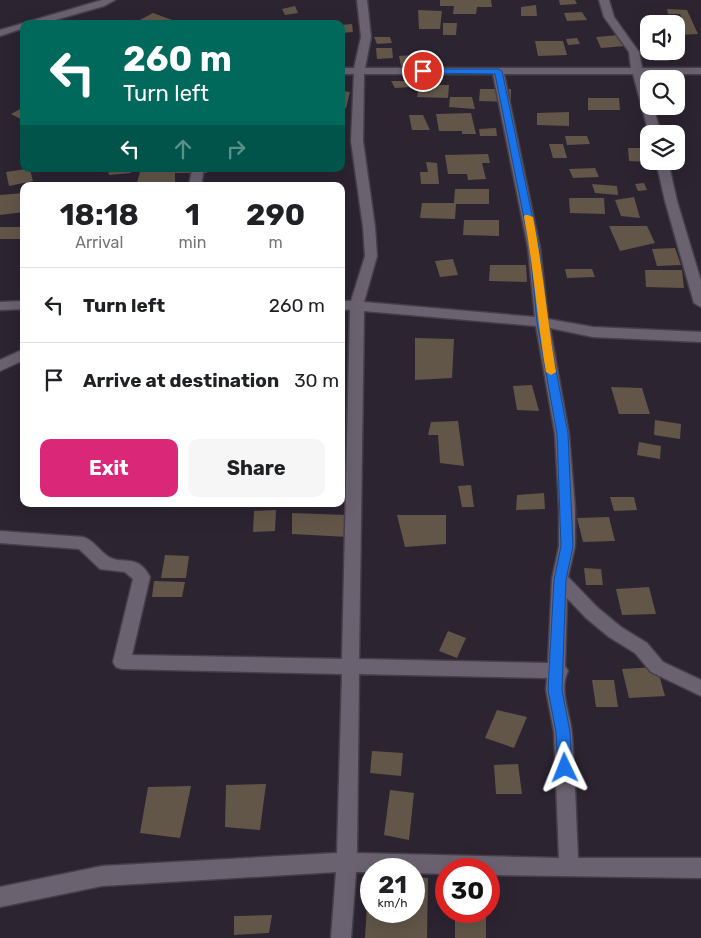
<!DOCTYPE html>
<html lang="en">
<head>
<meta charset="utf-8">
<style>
  :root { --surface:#fff; --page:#f6f6f6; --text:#202124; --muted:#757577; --line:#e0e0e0; --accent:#db2777 }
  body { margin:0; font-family:Rubik,sans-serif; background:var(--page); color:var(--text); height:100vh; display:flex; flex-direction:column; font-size:19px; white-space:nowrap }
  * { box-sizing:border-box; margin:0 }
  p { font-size:16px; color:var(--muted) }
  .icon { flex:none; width:28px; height:28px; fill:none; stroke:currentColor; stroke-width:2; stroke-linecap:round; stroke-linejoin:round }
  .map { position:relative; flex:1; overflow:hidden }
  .details { position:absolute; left:20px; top:182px; width:325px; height:325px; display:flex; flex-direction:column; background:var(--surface); border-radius:10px; box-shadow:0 5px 20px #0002 }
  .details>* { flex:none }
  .banner { position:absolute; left:20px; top:20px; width:325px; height:152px; border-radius:10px; box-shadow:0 5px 20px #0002; background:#00695c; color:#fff; overflow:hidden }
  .buttons { position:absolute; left:640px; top:15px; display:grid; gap:10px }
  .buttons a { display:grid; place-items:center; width:45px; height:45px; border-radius:10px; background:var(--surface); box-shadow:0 5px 20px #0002; font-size:25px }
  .speed { position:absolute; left:360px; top:858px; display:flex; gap:10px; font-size:25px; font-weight:700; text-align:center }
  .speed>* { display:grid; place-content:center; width:65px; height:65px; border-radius:50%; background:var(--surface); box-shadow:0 5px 20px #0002; line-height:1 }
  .speed small { font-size:12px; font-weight:400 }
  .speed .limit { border:8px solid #d22; background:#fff; color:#111 }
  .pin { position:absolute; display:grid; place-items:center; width:42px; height:42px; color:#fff; margin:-21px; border:2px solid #fff; border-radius:50%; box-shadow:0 1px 5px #0007 }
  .me { position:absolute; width:55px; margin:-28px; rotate:358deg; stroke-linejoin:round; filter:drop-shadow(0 0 4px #0008) }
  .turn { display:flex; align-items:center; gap:18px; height:105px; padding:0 20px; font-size:22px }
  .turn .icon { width:65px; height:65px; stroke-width:2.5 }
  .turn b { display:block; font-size:35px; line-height:42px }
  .lanes { display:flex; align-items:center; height:48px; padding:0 20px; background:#0003; justify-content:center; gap:25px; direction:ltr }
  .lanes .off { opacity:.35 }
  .eta { display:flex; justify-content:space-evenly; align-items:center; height:85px; text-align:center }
  .eta b { font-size:30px; font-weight:700; line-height:35px }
  .button { display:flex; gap:10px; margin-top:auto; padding:10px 20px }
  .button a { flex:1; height:58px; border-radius:10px; background:var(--accent); color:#fff; font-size:20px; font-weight:700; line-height:58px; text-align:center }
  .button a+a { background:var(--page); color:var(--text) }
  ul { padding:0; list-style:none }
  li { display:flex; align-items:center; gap:15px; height:75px; padding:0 20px; border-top:1px solid var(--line) }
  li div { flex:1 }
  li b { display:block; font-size:19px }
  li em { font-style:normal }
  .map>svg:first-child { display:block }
</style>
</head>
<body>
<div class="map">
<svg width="701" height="938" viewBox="0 0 701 938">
  <rect width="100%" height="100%" fill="#2c2431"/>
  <path fill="#625649" d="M440 0H491L492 7H477L476 14H453L454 6H440Z
    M559 0H575L577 4 560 5Z
    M536 5 537 16H521V7Z
    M295 6 298 13 285 15 282 9Z
    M667 9 687 10 698 34 677 35 676 23 684 22 680 14H668Z
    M418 10 442 11 440 29H419Z
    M582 12 587 20 567 21 564 13Z
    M153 13 172 20 166 24H142L138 21Z
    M443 23H457L456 35H443Z
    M352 24 353 32 341 33V25Z
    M619 35 625 46 601 48 596 37Z
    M374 37H390L392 43 377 44Z
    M577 38 580 44 568 45 566 39Z
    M535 41H563L567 55 538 56Z
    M376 48H392L393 58 377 59Z
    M652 51H666L669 61H654Z
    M415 55 416 66H401L399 56Z
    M391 81H408L411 87 395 88Z
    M419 85H449L448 98 417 97Z
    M480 89H511V102L479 101Z
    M341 91 350 92 346 108H341Z
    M450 97H472L475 109 449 107Z
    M588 98H619L620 110H588Z
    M24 107V118L21 119 11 114Z
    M569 112V126L537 125V113Z
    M471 113 476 134H462V131H439L436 114Z
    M409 115H423L430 130H412Z
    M496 128 497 136H480L479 129Z
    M565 136H587L590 144 567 145Z
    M549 144H563L567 158H553Z
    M628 148H649V162L629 161Z
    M488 154 490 163H482L486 179 468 180 467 174H448L445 155Z
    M426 162 437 163 439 184H421L420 172H428Z
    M595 168 599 177 573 178 569 169Z
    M26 169H30L33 181 9 186 6 172Z
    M108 169H130L131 173 109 175Z
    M141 169H208L207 173H175V186H136Z
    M644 183 647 190 638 191 635 184Z
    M592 184 617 186 618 195 595 193Z
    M455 189H489V204H456L455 219 420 218 422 203H454Z
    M24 193V212L0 215V195Z
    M634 197 640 218 621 216 615 200Z
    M569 198H604L605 214 570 213Z
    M464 220H499V236L463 235Z
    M609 226H647L655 243 620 251Z
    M0 227H24L22 239H0Z
    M675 248 681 265 657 266 652 249Z
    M453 259 458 275 440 277 435 261Z
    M490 265H526L527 282 489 281Z
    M565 269H592L595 277 567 278Z
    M645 270H682L684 288 646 287Z
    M415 338 454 339 452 378 415 380Z
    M532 385 539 411 517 410 513 386Z
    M611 387 642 388 650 414H619Z
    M655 420 681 424 680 439 654 435Z
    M458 421 464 466 440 463 438 435H428L431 422Z
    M639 442 661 446 660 459 637 455Z
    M471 485 474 507H462L458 486Z
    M544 493 545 509 516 510 517 495Z
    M610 497H634L637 510 614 511Z
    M276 510 275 531 253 532 254 511Z
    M292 513 347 515 348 537 292 534Z
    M397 515H446V544L405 547Z
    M609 517 615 541 583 542 577 518Z
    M165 555 189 556 186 578H161Z
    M584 568 601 569 603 585H586Z
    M154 581 185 582 182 597H152Z
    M649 587 656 614 622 615 616 589Z
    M448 631 466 638 457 658 439 651Z
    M657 667 665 696 629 698 622 669Z
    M592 680H614L618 707H596Z
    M497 710 527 717 514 748 485 738Z
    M372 751 403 753 401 776 370 773Z
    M518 764 522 794H496L494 765Z
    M266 784 260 830 225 827 226 785Z
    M191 786 180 838 140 833 148 787Z
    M390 790 414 793 409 840 384 835Z
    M369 873 371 874V911H414V877L428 878 427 938H365Z
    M455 911H486V938H455Z
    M272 915 269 933 234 935V916Z"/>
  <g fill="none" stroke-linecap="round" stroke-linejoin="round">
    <defs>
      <path id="minor" d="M102 0H115L104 6 41 24H24V28L0 36V30Z
        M357 0H367L371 37 365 68H631L629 52 604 17 599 0H609L614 17 639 52 642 68H701V74H643L649 93V106H653L661 134H649L633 74H504L540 248 548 319 593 327 701 332V342L593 337 550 328 569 434 575 508V546L568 577 598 608 621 627 647 643 663 662 701 680V696L651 672 635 653 609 637 586 618 567 598 565 666 568 671C558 691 571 714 572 735 575 776 576 817 578 858H701V878L489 875V869H446V874L414 873V869H371V872H356L351 938H331L336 872 102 886 0 907V887L102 866 337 853 342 674 122 669 116 667 113 662 133 579 125 572 100 569 79 549 0 543V531L83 537C94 540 99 551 109 557 122 565 138 553 150 577L132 655 342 659 350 310 341 309V301H351L365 256 363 227 351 141 354 74H341V68H354L361 37ZM364 74H493L528 248 535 317 364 302 377 256 375 227 363 141ZM364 311 536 326 555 434 559 508V546L552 579 548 663 359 659ZM359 674 547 678 546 690 554 732 559 858 357 853Z
        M656 161H668L677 201 701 281V307L694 303 665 201Z
        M192 169H204L201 186H189Z
        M24 301V309L0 310V302Z
        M24 349V360L0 371V360Z"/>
    </defs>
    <use href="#minor" stroke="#463f4a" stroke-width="3"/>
    <use href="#minor" fill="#6b6271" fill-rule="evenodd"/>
  </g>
  <path fill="#1a73e8" stroke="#114b97" d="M420 69H498L502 71 539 248 547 322 568 434 573 546 566 580 562 690 570 732 572 768 570 772 565 774 560 772 558 768 556 732 548 690 554 580 561 546 557 434 537 322 530 248 495 74 423 73H420Z"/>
  <path fill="#f59e0b" d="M525 215H528L533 217C543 268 547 320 556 372L551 375 546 372C537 320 534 268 524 217Z"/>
</svg>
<div class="buttons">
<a><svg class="icon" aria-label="sound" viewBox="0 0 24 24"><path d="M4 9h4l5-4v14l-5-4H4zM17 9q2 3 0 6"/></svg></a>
<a><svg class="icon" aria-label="search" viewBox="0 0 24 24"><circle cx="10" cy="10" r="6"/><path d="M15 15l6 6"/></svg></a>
<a><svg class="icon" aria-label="layers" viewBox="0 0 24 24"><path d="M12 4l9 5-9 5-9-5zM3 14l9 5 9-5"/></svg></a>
</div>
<div class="speed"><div>21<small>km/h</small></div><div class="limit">30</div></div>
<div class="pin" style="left:423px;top:71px;background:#d93025"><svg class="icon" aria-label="arrive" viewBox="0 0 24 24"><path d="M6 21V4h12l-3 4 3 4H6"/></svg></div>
<svg class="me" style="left:565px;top:768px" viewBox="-20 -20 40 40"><path d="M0-17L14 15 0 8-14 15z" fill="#1a73e8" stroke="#fff" stroke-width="4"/></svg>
<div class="banner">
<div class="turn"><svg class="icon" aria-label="left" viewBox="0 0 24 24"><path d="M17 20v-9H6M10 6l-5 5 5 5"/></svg><div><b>260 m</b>Turn left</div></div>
<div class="lanes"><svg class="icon" aria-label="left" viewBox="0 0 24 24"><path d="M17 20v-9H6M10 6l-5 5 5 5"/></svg><svg class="icon off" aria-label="ahead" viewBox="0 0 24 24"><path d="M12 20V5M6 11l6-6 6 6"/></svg><svg class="icon off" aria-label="right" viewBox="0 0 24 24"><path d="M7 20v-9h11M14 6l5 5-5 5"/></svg></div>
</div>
<section class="details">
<div class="eta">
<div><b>18:18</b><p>Arrival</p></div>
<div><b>1</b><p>min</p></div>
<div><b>290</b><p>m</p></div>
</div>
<ul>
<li><svg class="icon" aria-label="left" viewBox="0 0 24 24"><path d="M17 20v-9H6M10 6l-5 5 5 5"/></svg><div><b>Turn left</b></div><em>260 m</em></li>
<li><svg class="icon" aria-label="arrive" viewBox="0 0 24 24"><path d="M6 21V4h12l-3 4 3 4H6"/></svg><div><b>Arrive at destination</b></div><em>30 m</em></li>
</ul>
<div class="button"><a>Exit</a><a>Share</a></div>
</section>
</div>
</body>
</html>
